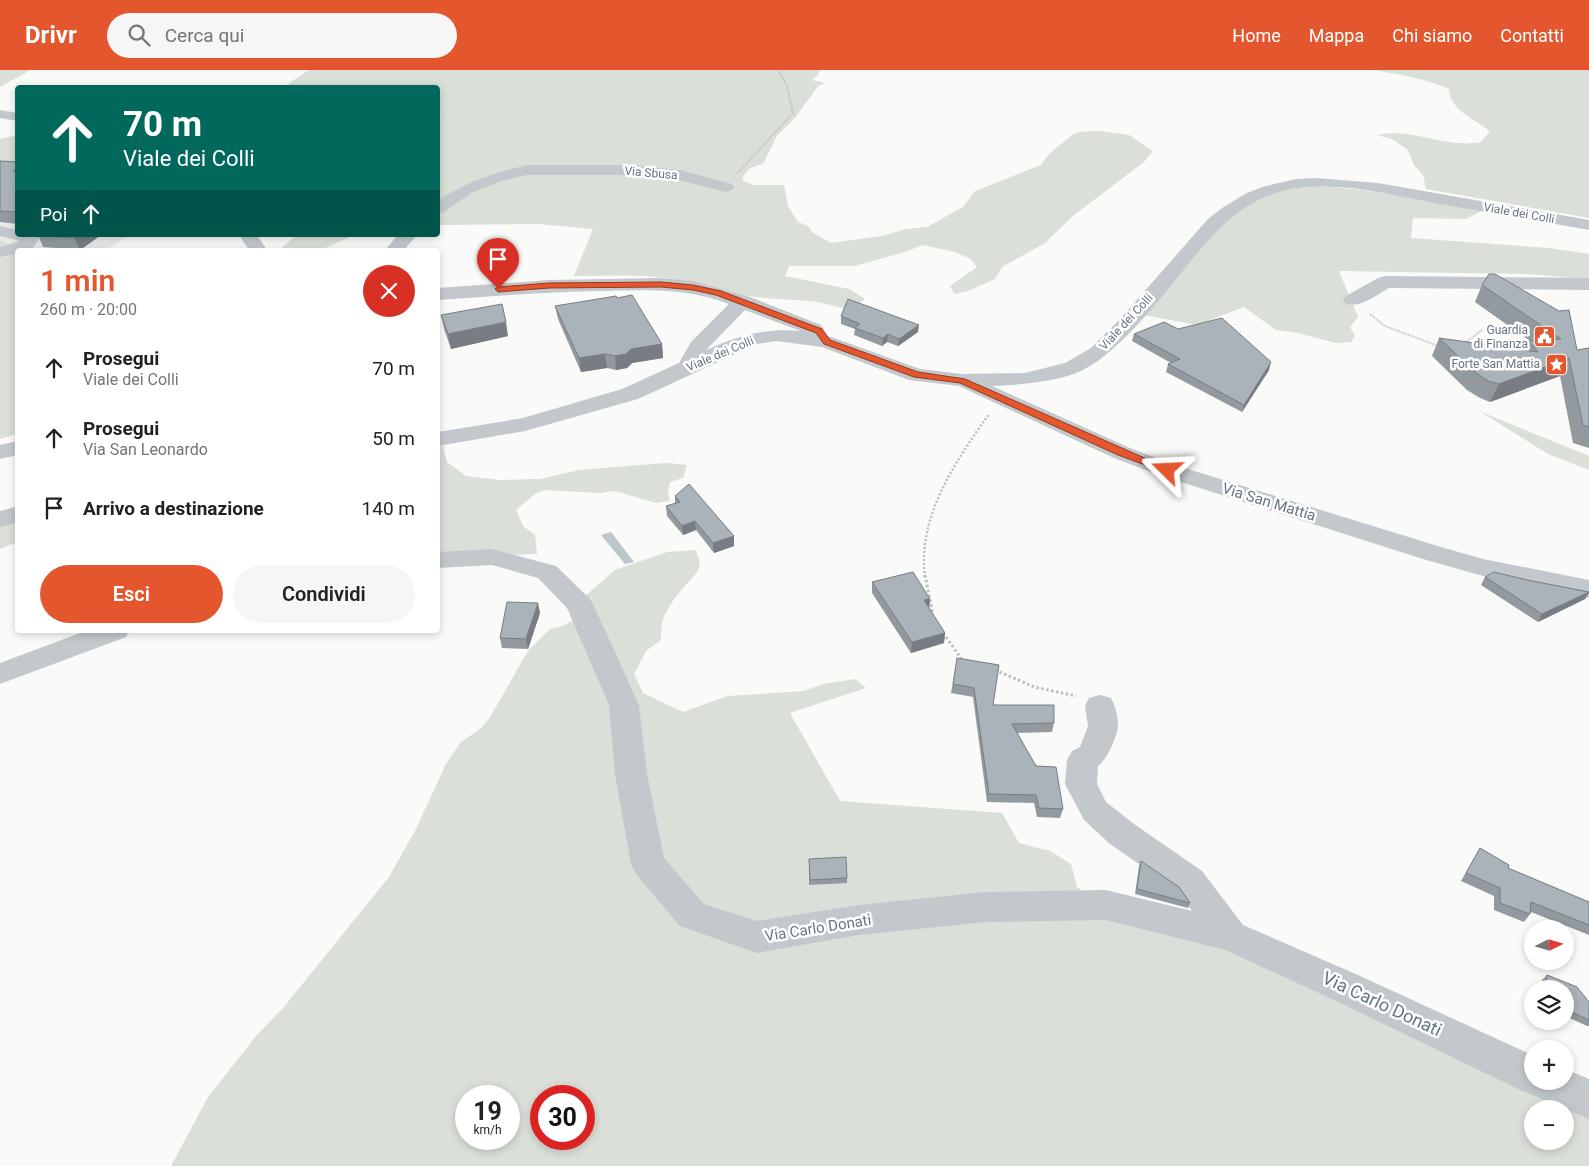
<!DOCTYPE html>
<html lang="it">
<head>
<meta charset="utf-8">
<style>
  :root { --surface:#fff; --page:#f6f6f6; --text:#202124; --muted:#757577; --accent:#e4572e }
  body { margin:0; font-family:Roboto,sans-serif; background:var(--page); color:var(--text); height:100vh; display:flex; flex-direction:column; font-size:19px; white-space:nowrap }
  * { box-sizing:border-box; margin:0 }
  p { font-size:16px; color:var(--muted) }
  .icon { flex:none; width:28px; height:28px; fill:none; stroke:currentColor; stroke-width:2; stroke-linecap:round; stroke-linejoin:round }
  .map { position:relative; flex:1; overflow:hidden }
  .details { position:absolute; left:15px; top:178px; width:425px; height:385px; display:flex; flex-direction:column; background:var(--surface); border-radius:5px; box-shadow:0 2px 8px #0003 }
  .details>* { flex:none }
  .guide { position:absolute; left:15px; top:15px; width:425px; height:152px; border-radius:5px; box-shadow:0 2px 8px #0003; background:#00695c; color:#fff; overflow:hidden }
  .needle { width:32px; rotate:85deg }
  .fabs { position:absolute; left:1524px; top:850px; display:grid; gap:10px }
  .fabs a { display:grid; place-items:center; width:50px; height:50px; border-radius:50%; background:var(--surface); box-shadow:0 2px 8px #0003; font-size:25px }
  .speed { position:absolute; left:455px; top:1015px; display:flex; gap:10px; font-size:25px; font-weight:700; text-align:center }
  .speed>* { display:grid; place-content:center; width:65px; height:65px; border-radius:50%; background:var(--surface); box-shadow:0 2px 8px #0003; line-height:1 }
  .speed small { font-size:12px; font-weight:400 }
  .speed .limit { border:8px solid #d22; background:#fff; color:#111 }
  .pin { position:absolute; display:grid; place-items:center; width:42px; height:42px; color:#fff; margin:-51px -21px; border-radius:50% 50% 50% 0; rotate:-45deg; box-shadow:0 0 5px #0007 }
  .pin .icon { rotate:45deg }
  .me { position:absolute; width:55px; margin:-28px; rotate:291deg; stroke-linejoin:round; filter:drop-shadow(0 0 4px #0008) }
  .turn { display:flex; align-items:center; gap:18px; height:105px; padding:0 25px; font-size:22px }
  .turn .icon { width:65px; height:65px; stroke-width:2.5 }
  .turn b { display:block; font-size:35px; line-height:42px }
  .then { display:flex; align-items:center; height:48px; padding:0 25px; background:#0003; gap:10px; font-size:19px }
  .round { display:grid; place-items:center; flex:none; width:52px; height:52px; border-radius:26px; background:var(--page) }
  .head { display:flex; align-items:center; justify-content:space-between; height:85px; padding:0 25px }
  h1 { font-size:30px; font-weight:600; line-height:38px; color:var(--accent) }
  .primary-button { display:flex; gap:10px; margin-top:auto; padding:10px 25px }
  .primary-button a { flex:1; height:58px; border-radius:30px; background:var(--accent); color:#fff; font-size:20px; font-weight:600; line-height:58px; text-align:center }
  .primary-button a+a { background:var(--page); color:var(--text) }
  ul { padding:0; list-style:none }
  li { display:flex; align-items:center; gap:15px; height:70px; padding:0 25px }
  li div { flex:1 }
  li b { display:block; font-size:19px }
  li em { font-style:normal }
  header { display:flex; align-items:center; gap:30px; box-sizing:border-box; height:70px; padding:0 25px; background:var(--accent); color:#fff }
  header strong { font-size:24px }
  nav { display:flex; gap:28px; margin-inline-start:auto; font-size:18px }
  .search { width:350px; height:45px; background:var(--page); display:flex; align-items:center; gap:12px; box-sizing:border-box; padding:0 18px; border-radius:28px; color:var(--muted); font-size:19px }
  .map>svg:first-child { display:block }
</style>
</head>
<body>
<header>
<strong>Drivr</strong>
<div class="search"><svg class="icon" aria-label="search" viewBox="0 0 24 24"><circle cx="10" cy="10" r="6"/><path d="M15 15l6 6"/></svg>Cerca qui</div>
<nav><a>Home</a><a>Mappa</a><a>Chi siamo</a><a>Contatti</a></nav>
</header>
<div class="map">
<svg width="1589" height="1096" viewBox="0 0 1589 1096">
  <rect width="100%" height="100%" fill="#fafaf8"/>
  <path fill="#e8e9e9" d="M0 96H17L18 165H129L106 180H24L0 170Z"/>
  <path fill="#dadfd7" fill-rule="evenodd" d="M0 0H31L0 17Z
    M309 0H820L817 6 812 10 825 13 818 16 795 48 777 66 763 94C753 96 745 100 742 110L753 115H784L788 136 798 152 808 156 812 162 831 173 882 166 906 159 927 157 963 137 975 121 1041 95 1049 84 1072 65 1078 62 1099 61 1129 65 1153 81 1144 92 1074 145 1045 173 1002 197 995 209 968 221 954 224 950 216 977 197 971 189 955 182 922 175 908 181 855 196H789L785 206 849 219 865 229C844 246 833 233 811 231 786 229 761 229 736 224 712 219 689 211 665 208 635 204 604 206 574 206L593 159 538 154 438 155V47L441 43 438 42V18H292L288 14Z
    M1371 0H1589V148L1426 119 1423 105 1414 95 1408 80 1392 69 1377 65C1414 57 1444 79 1481 72L1490 61C1475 49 1450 41 1449 19 1424 8 1398 4 1371 0Z
    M17 65V96H0V69Z
    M1316 116C1373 119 1428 130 1483 140L1466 149 1413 148 1411 168 1550 178 1589 184V209L1526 204 1339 201 1358 247 1350 257 1355 266 1351 272 1336 273 1298 263 1276 260 1244 237 1197 255 1144 245 1229 145C1260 123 1279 120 1316 116Z
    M297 165H354L321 180H279Z
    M0 170 24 180H18L17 364 0 369Z
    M1479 341 1589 386V400L1548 384Z
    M443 375 447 392 466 406 499 410 540 409 579 400 665 393 687 395 683 408 670 412 668 422 670 431 656 433 615 421 600 423 544 420 535 424 516 440 523 456 535 465 537 484 438 487V376Z
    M17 449V472L0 479V455Z
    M695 480C708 500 690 508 679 523 673 530 665 542 663 550 661 556 661 564 661 570L646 581 634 604 643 623 683 642 728 626 804 621 823 614 855 609 866 618 790 643 840 731 1002 743 1019 773 1050 781 1071 794 1077 817 1100 837 1219 857 1589 1040V1096H171L208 1027 257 965 283 938 389 807 416 759 446 694 460 673 481 658 489 649 528 581 550 559 562 556 574 550 585 526 615 500 667 482ZM466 1026H509V1069H466ZM541 1026H584V1069H541ZM1532 1039H1565V1071H1532Z"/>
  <path fill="#bbc7cb" d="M611 462 634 492 625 494 601 465Z"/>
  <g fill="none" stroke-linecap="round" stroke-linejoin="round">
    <path stroke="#bbbfc2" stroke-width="2" stroke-dasharray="1 1" stroke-linecap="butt" d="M737 104 793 43 787 16 778 0
      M1370 244 1385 256 1438 276
      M1464 274 1483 259"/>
    <path stroke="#bbbfc2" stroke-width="2.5" stroke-dasharray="2 2" stroke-linecap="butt" d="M925 507C917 446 956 391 989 344"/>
    <path stroke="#bbbfc2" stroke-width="3" stroke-dasharray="2.5 2.5" stroke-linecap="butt" d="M925 505 933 545
      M943 563 963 591
      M995 600 1034 617 1076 626"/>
    <path fill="#c3c8cc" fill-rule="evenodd" d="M0 40 18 43V51L0 48Z
      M527 95H631L680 100 732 114 734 117 732 120 726 122 679 110 631 105H527L501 111 471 123 444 142 438 143V131C466 112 494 103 527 95Z
      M1316 108 1378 113 1589 150V160C1540 151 1490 143 1440 134 1388 125 1329 107 1276 123 1243 133 1221 156 1199 181 1168 218 1124 280 1081 301 1057 312 1019 315 992 316L1130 378 1175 395 1441 477 1483 489 1589 510V528L1483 506 1423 489 1159 405 1114 388 959 316 909 310 822 277 776 271 757 274 638 329 525 361 438 376V362L523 348 622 319 679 293 691 272 729 234C687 218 646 220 602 221 547 222 493 226 438 230V218L549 210 661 208 693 211 750 227 821 255 824 259 818 264 834 268 920 299 962 304 1025 303 1065 293 1091 278 1120 249 1208 149 1222 138 1245 124 1262 117 1296 109ZM745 240 801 261C763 258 740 265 706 280Z
      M0 156 18 160V165H37L39 168 32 180H18V183L0 187V177L20 171 0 166Z
      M239 165H257L267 180H249Z
      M398 165H417L404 180H385Z
      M1385 206 1589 208V220L1389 218C1376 225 1361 238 1346 234L1343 230 1346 226 1378 208Z
      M18 371V385L0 389V375Z
      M18 436V452L0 457V441Z
      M492 479 556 496 589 528 593 534 639 635 647 704 664 788 704 834 757 851 859 835 985 822 1106 820 1192 841 1178 821 1110 774 1084 750 1065 714 1067 690 1072 681 1080 677 1088 656 1085 636 1089 628 1100 625 1111 628C1115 636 1118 645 1118 655 1118 665 1107 690 1098 696L1097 714 1106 732 1134 754 1202 801 1243 855 1358 905 1532 985V1011H1565V999L1589 1009V1049L1518 1019 1332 929 1225 880 1106 850 985 852 859 865 757 883 680 856 636 804 631 794 615 704 609 635 567 538 538 508 492 495 438 498V482Z
      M88 560H130L126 567 0 614V593Z"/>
  </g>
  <path fill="#929a9f" d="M0 91 18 92V154L0 152Z
    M38 165H101L80 180 43 177Z
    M1489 204 1577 280 1589 278V378L1573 373 1560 306 1490 332 1480 328 1467 320 1432 286 1439 268 1524 280 1529 271H1530L1475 232 1482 215Z
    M617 228 662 274 663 288 632 293 627 298 616 300 607 298 581 302 558 249 555 236Z
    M441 245 508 266 451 279 444 259Z
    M841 246 918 262 898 276 887 272 882 276 854 265 855 259 841 254Z
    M1178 259 1269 300 1242 342 1166 302 1168 294 1171 293 1132 271 1134 264Z
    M675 426 734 466V476L714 483 696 460 683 465 667 446 666 436 675 433Z
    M1485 507 1527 510 1589 522V523L1585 529 1538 552 1481 515Z
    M872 512 930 529 929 538 945 563 944 573 911 583 872 523Z
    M540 543 528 579 502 578 500 568Z
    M957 588 993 635 1054 653 1052 662 1017 663 1036 696 1063 739 1060 748 1037 747 1034 733 987 732 973 627 951 623Z
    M1480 778 1508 798 1589 832V865L1531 842 1530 844 1524 852 1494 840V826L1461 811Z
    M809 789 847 808V813L809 815Z
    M1141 791 1190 833 1188 838 1135 824 1139 796Z
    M1547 905 1589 932V956H1587L1565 946V919H1541L1542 910Z"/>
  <path fill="#777d82" d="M78 165H101L80 180 74 168Z
    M506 252 508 266 451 279 448 264Z
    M919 255 918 262 898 276 899 269Z
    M888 264 887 272 882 276 883 268Z
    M662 274 663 288 632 293 627 298 616 300 615 286 631 279Z
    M605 284 607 298 581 302 579 288Z
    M1569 288 1560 306 1490 332 1499 314Z
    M1271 292 1269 300 1242 342 1244 335Z
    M695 451 696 460 683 465 682 456Z
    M734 466V476L714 483 713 473Z
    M1589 522 1585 529 1538 552 1542 544Z
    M930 529 929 539 924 530Z
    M538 533 540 543 528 579 526 569Z
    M945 563 944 573 911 583 912 572Z"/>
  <path fill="#aab3b9" stroke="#777d82" d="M0 91 18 92V99L13 101 18 102V142L0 141Z
    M43 165H78L74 168Z
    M1489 204H1495L1559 241 1569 240 1577 280 1589 278V357L1583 355 1569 288 1499 314 1488 311 1475 302 1439 268 1538 282 1529 271 1561 269 1482 215Z
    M632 225 662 274 631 279 626 284 615 286 605 284 579 288 555 236 616 226 617 228Z
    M848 229 919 255 899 269 888 264 883 268 855 258 860 254 841 246Z
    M502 234 506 252 448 264 441 245Z
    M1222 248 1271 292 1244 335 1168 294 1180 289 1134 264 1164 252 1178 259Z
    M689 414 734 466 713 473 695 451 682 456 666 436 680 432 675 426Z
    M913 502 930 529 924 530 945 563 912 572 872 512Z
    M1494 502 1527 510 1589 522 1542 544 1485 507Z
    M507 532 538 533 526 569 500 568Z
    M957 588 999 595 993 635H1054V653L1012 654 1036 696 1056 697 1063 739 1039 738 1036 725 989 724 974 618 953 614Z
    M1480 778 1509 795 1508 798 1589 832V855L1531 832 1530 844 1500 833V818L1466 803Z
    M846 787 847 808 810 810 809 789Z
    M1141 791 1179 817 1190 833 1137 819Z
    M1547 905 1577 917 1589 932V950L1565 939V919H1545Z"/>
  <path fill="#e4572e" stroke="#94391e" d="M661 212 693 215 721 221 822 259 830 270 918 302 965 309 1172 400 1167 403 1164 402 1118 385 960 313 914 307 824 274 816 263 716 225 693 220 661 217 549 218 498 222 495 219 498 217 549 213Z"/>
  <defs>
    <symbol id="civic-square" viewBox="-11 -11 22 22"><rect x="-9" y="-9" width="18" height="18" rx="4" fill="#e4572e" stroke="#fff"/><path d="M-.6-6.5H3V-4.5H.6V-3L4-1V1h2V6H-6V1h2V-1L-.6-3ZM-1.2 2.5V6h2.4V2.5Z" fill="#fff"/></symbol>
    <symbol id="sight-square" viewBox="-11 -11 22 22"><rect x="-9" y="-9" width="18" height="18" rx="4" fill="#e4572e" stroke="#fff"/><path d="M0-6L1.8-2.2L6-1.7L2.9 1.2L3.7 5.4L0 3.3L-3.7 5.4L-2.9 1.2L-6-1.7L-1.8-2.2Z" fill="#fff"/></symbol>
  </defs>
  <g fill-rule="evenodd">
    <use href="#civic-square" x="1532" y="254" width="25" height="25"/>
    <use href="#sight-square" x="1544" y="282" width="25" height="25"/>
  </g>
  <g text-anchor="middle" stroke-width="5" stroke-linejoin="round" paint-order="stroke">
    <g font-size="12" fill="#657683" stroke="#fff">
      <text transform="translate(651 103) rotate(5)" y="4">Via Sbusa</text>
      <text transform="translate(1519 143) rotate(10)" y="4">Viale dei Colli</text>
      <text transform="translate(1126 252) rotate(-47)" y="4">Viale dei Colli</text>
      <text transform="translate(720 284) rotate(-23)" y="4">Viale dei Colli</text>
    </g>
    <g font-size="12" fill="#657683" stroke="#fff" text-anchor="end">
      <text x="1528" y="264">Guardia<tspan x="1528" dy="14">di Finanza</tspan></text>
      <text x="1540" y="298">Forte San Mattia</text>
    </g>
    <g font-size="15" fill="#657683" stroke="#fff">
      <text transform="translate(1269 432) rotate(17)" y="5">Via San Mattia</text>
      <text transform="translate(818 858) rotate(-9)" y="5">Via Carlo Donati</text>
    </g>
    <g font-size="18" fill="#657683" stroke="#fff">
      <text transform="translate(1382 934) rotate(25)" y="6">Via Carlo Donati</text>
    </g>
  </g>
</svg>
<div class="fabs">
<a><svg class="needle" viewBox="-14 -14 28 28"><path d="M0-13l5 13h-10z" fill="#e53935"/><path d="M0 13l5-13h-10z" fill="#757577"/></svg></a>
<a><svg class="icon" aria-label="layers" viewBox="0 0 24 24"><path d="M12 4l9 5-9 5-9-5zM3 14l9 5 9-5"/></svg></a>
<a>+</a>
<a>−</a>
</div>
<div class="speed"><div>19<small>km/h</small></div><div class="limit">30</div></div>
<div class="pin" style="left:498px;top:219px;background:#d93025"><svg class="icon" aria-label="arrive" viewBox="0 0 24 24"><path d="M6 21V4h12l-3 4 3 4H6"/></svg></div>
<svg class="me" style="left:1167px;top:400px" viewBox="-20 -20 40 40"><path d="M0-17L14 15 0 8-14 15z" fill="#e4572e" stroke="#fff" stroke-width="4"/></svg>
<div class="guide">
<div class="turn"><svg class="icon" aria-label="ahead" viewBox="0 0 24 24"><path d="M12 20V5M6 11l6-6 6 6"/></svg><div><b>70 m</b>Viale dei Colli</div></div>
<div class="then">Poi<svg class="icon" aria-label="ahead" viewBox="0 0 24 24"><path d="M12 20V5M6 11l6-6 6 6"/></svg></div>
</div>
<section class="details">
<div class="head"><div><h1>1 min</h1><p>260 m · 20:00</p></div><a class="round" style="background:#d93025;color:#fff"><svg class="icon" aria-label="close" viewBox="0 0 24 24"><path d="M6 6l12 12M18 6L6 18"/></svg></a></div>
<ul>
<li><svg class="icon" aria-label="ahead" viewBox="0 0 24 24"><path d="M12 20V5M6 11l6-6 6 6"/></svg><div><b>Prosegui</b><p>Viale dei Colli</p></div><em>70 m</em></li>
<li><svg class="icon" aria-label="ahead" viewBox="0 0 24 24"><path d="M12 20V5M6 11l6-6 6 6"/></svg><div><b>Prosegui</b><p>Via San Leonardo</p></div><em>50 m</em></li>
<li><svg class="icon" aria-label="arrive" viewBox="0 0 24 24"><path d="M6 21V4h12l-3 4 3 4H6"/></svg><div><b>Arrivo a destinazione</b></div><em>140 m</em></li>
</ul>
<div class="primary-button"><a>Esci</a><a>Condividi</a></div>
</section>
</div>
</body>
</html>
